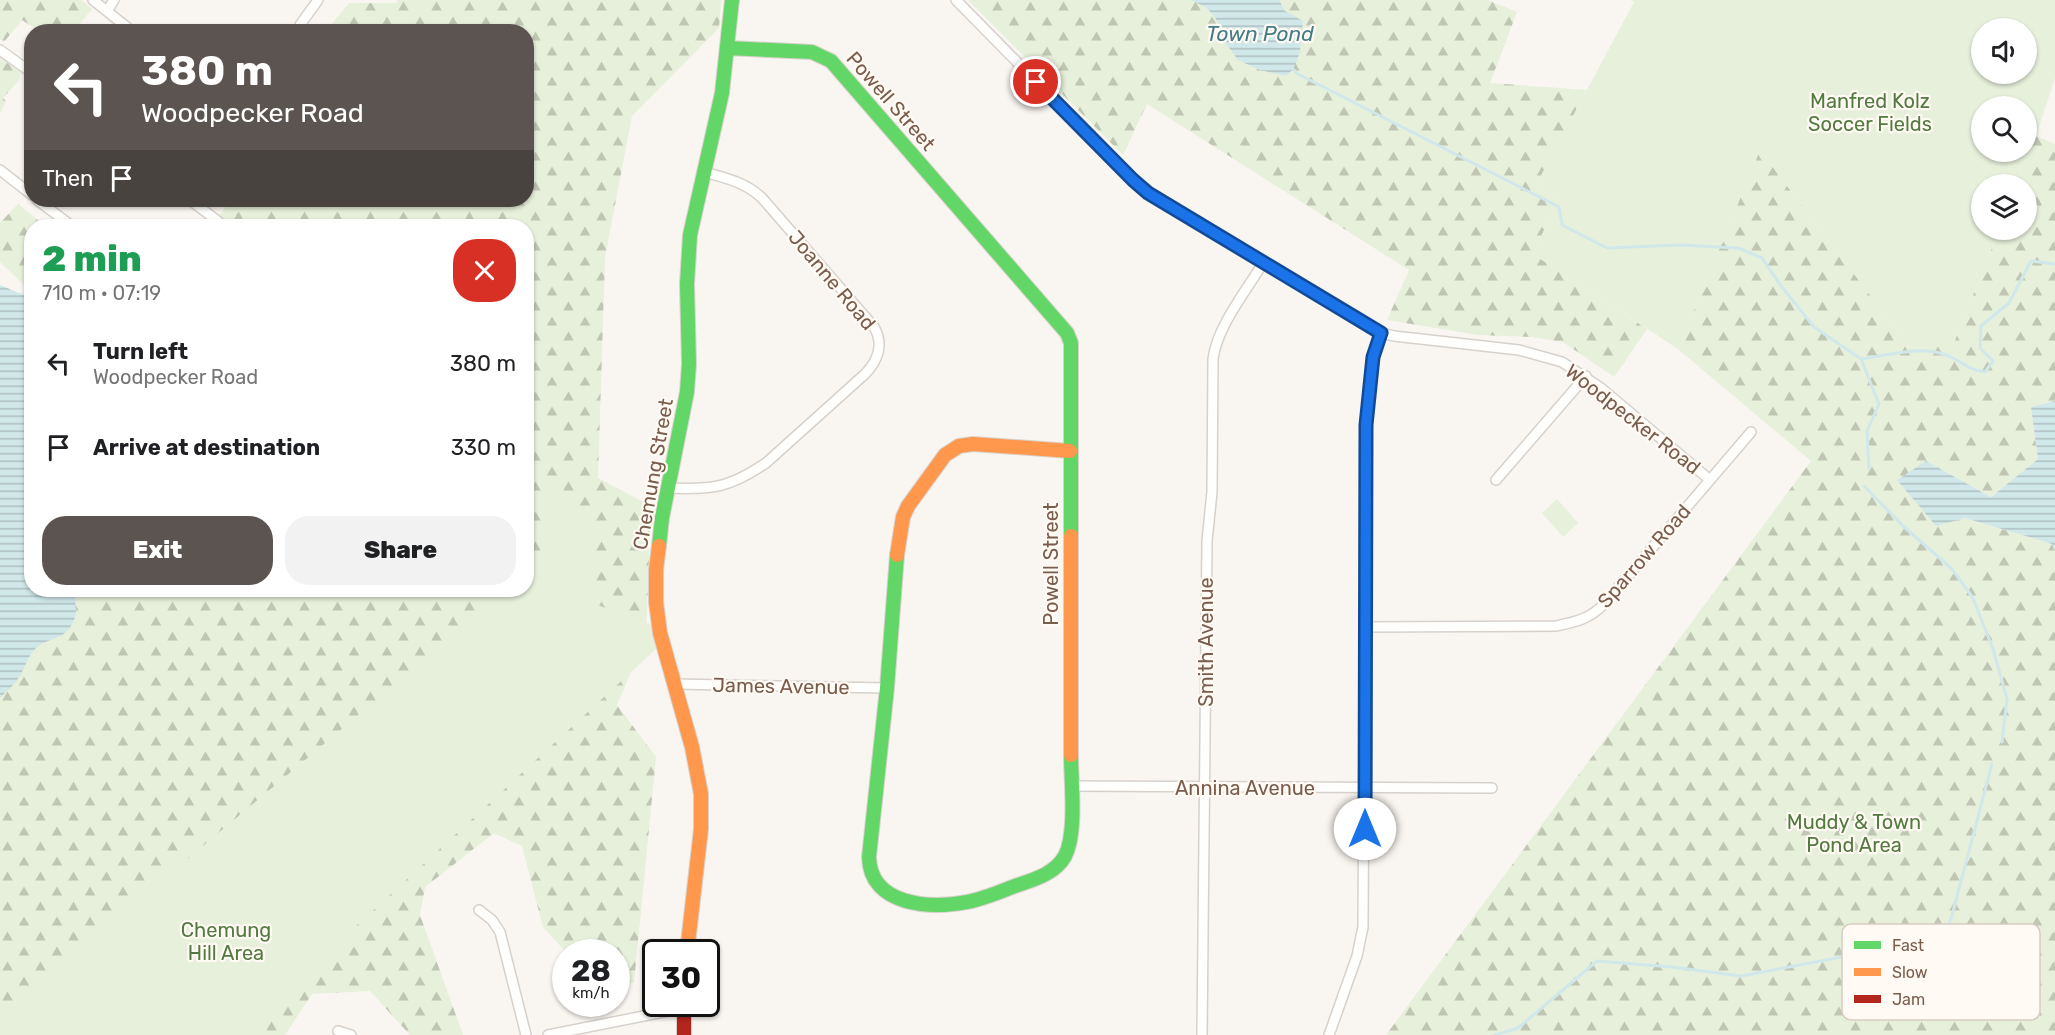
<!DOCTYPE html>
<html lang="en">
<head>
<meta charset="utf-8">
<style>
  :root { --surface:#fff; --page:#f2f2f2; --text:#202124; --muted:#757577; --accent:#5c5450 }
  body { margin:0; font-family:Rubik,sans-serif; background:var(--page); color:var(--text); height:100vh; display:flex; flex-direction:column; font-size:22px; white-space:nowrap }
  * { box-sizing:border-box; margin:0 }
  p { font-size:20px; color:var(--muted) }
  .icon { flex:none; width:33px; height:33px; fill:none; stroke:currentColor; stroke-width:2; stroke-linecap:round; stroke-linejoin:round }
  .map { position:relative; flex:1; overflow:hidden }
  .details { position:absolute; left:24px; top:219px; width:510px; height:378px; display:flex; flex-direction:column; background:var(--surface); border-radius:24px; box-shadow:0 2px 4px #0004 }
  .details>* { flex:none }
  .hud { position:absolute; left:24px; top:24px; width:510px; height:183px; border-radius:24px; box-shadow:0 2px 4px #0004; background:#5c5450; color:#fff; overflow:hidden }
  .fabs { position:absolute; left:1971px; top:18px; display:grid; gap:12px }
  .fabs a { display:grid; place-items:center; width:66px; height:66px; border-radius:50%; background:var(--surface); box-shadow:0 2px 4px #0004; font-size:30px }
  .speed { position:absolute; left:552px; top:939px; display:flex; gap:12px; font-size:30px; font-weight:700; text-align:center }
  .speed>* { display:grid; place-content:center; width:78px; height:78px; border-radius:50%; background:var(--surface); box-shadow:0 2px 4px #0004; line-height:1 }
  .speed small { font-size:15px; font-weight:400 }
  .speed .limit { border:3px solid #111; border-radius:9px; background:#fff; color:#111 }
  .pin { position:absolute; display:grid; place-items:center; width:51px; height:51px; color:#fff; margin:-26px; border:3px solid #fff; border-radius:50%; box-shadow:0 2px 6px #0007 }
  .me { position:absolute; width:66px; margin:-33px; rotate:0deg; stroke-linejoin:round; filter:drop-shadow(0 0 4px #0008) }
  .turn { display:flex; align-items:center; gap:21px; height:126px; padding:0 18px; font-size:27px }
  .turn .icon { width:78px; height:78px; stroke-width:2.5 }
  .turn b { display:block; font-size:42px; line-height:51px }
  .then { display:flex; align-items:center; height:57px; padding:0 18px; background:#0003; gap:12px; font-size:22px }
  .round { display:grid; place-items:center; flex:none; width:63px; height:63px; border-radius:24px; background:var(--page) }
  .summary { display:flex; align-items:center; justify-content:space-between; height:102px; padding:0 18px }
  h1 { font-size:36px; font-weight:800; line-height:45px; color:#1e9e55 }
  .cta { display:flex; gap:12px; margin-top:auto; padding:12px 18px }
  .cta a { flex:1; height:69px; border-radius:24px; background:var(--accent); color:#fff; font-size:24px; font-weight:800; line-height:69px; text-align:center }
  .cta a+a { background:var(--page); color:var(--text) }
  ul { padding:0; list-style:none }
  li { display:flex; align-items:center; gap:18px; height:84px; padding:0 18px }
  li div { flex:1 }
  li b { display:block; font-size:22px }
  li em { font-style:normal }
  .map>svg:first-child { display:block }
</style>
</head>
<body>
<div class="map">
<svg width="2055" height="1035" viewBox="0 0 2055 1035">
  <defs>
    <pattern id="forest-firs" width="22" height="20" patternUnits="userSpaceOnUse" patternTransform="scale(1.5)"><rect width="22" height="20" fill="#e7f0db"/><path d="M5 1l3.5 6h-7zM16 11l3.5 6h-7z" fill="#c0c6b4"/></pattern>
    <pattern id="water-rules" width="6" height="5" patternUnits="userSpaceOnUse" patternTransform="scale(1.5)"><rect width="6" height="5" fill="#d0e8ea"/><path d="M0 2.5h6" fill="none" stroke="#aebfc0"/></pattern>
  </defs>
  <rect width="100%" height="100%" fill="#f9f5f0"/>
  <path fill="url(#forest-firs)" d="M0 0H81L92 9 74 31H39L22 20 4 42 0 39Z
    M397 0H721L719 28 632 116 605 257 598 478 651 506 646 636 617 705 656 757 634 983 617 984 616 952H566L543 927 522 846 494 833 425 887 420 915 463 1035H410L370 991 312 994 285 1035H0V683L81 590H526V226H210L232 200H526V32L326 31 349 3H397Z
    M968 0H1488L1517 12 1490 83 1587 90 1536 185 1559 198 1533 254 1647 329 1614 377 1563 342 1531 337 1478 335 1387 320 1409 270 1147 104 1123 155Z
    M0 58 21 73 19 80 3 98 6 101 0 114Z
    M2036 136 2055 144V401L2031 407 2038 459 1991 497 1926 461 1965 518 2052 544 2055 551V1035H1386L1811 461 1678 349 1760 150 1920 361 1933 344 1953 345 1999 230H2026V184H2016Z
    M18 204 45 226H32L31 292 0 262V223Z"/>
  <path fill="#e7f0db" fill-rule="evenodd" d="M1631 0H2055V78L2036 136 2016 184H1982V230H1999L1953 345H1933L1920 361 1760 150 1678 349 1533 254 1559 198 1536 185 1634 2ZM1982 28H2026V74H1982ZM2026 106V152H1982V106Z
    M549 475C563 490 579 505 588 523 599 545 595 580 592 603L650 624 656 649 354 928 360 938 255 1035H0V1004L7 1011 507 590H526L527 573 541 561Z
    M1557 499 1578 523 1563 537 1542 513Z"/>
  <path fill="url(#water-rules)" d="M1191 0H1279L1285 11 1303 21C1301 40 1302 64 1286 76L1260 70 1238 60 1222 38 1216 19 1207 8Z
    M0 285 31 298 32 590H76C72 604 81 609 71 626 63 640 47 638 36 648 28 655 25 668 19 677 15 685 6 691 0 698Z
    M2055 401V551L2052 544 1965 518 1936 526 1897 480 1926 461 1991 497 2038 459 2031 407Z"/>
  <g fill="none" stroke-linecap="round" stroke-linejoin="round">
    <path stroke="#d0e8ea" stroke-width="3" d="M1292 68 1298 74 1559 207 1562 225 1607 248 1680 245 1738 248 1762 258 1781 286 1814 327 1861 359 1879 404 1867 431 1869 469
      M1861 359C1890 355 1923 344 1951 357 1966 364 1966 369 1985 372L1993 361 1980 348 1981 326 2009 303 2031 261 2055 264
      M1864 486 1903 526 1952 569 1973 598 1993 649 2007 699 2002 742
      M1495 1035 1518 1028 1597 961 1672 967 1741 976 1879 950 1934 961 1951 919 1992 764"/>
    <defs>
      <path id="street" d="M93 0 133 32
        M956 0 1133 180 1157 198 1381 333 1394 336 1519 350 1562 362 1601 388 1710 480
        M107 11 114 0
        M299 32 300 25 318 0
        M0 50 32 73
        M0 170 32 195
        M37 200 72 226
        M190 200 219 222
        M1496 480 1586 376
        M668 488C712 490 729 488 766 463L865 374C878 361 884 344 874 327L762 198C745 182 726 178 704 172
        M1365 627 1556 626C1575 622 1590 619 1604 604L1751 432
        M674 684 887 688
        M1071 786 1492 788
        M479 910 492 920 500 932 526 1035
        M338 1031 351 1035
        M548 1035 684 1008
        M1202 1035 1207 541 1212 492 1213 359C1217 327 1246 291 1263 263
        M1329 1035 1357 956 1363 927 1366 425 1373 357 1381 333"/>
      <path id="fast" d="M728 48 812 52 831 61 1067 333 1071 343V536
        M659 546 662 518 687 392 689 364 687 284 690 235 722 93 732 0
        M897 555 887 688 869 857C870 906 930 909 967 902 983 899 999 892 1015 886 1033 880 1055 874 1065 856 1077 833 1071 782 1071 755"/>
      <path id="slow" d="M1071 536V755
        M659 546 656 570V602L660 633 692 747 701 794V829L687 952
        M897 555 903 517 908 506 945 455 959 446 973 444 1070 451"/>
      <path id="jam" d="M684 1004V1035"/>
    </defs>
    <use href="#street" stroke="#d7d1cb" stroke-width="12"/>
    <use href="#fast" stroke="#d9d2cb" stroke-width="16"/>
    <use href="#slow" stroke="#d9d2cb" stroke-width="16"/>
    <use href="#jam" stroke="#d9d2cb" stroke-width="16"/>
    <use href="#street" stroke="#fefefd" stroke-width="9"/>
    <use href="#fast" stroke="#63d668" stroke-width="14"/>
    <use href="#slow" stroke="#ff974d" stroke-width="14"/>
    <use href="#jam" stroke="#b3261e" stroke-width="14"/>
  </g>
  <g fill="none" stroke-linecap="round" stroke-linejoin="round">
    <defs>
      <path id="route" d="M1036 82 1133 180 1148 193 1381 333 1373 357 1366 425 1365 829"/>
    </defs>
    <use href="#route" stroke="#114b97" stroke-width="15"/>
    <use href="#route" stroke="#1a73e8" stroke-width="10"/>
  </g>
  <g text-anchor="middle" stroke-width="4.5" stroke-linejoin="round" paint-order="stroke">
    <g font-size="20" fill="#7a5c4d" stroke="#fffaf3">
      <text transform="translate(891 101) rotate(49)" y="7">Powell Street</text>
      <text transform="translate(832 280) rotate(50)" y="7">Joanne Road</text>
      <text transform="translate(1633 419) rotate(38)" y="7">Woodpecker Road</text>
      <text transform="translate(653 474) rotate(-80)" y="7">Chemung Street</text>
      <text transform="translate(1644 556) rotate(-49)" y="7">Sparrow Road</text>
      <text transform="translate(1051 564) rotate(-90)" y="7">Powell Street</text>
      <text transform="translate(1206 642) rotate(-90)" y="7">Smith Avenue</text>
      <text transform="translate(781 686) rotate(1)" y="7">James Avenue</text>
      <text x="1245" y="795">Annina Avenue</text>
    </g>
    <g font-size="20" fill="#537a41" stroke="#fffaf3">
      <text x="1870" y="108">Manfred Kolz<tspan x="1870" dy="23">Soccer Fields</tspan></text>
      <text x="1854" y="829">Muddy &amp; Town<tspan x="1854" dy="23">Pond Area</tspan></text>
      <text x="226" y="937">Chemung<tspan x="226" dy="23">Hill Area</tspan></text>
    </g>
    <g font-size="21" font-style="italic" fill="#437c86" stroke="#fffaf3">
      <text x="1260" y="41">Town Pond</text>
    </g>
  </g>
  <rect x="1842" y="924" width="198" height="96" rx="9" fill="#fffaf3" stroke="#d7cbc1" stroke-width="1.5"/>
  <rect x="1854" y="941" width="27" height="8" fill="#63d668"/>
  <rect x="1854" y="968" width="27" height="8" fill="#ff974d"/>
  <rect x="1854" y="995" width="27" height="8" fill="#b3261e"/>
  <g font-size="16" fill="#7a5c4d">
    <text x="1892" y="951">Fast</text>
    <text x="1892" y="978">Slow</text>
    <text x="1892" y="1005">Jam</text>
  </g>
</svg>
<div class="fabs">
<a><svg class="icon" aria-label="sound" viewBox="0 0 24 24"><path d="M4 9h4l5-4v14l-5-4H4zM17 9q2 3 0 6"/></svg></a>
<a><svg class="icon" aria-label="search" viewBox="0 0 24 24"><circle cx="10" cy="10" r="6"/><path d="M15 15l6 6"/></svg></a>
<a><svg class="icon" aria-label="layers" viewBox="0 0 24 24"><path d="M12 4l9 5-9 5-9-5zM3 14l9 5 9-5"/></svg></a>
</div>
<div class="speed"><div>28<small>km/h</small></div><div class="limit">30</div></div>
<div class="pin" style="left:1036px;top:82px;background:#d93025"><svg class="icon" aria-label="arrive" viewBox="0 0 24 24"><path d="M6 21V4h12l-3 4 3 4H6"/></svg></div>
<svg class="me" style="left:1365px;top:829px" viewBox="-20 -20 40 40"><circle r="19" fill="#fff"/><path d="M0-13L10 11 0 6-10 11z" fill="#1a73e8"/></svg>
<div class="hud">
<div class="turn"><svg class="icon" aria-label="left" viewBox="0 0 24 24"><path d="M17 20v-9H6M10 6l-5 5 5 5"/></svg><div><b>380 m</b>Woodpecker Road</div></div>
<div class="then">Then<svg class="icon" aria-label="arrive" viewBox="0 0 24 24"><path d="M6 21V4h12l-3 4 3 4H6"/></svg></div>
</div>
<section class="details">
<div class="summary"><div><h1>2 min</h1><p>710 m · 07:19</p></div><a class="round" style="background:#d93025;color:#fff"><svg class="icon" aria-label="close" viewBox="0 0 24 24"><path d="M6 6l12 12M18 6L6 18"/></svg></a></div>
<ul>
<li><svg class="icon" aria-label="left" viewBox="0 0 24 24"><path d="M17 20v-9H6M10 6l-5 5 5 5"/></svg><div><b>Turn left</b><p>Woodpecker Road</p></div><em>380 m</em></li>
<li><svg class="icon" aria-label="arrive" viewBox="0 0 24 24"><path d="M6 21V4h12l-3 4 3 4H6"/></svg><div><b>Arrive at destination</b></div><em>330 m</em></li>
</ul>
<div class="cta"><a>Exit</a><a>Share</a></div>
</section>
</div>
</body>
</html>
